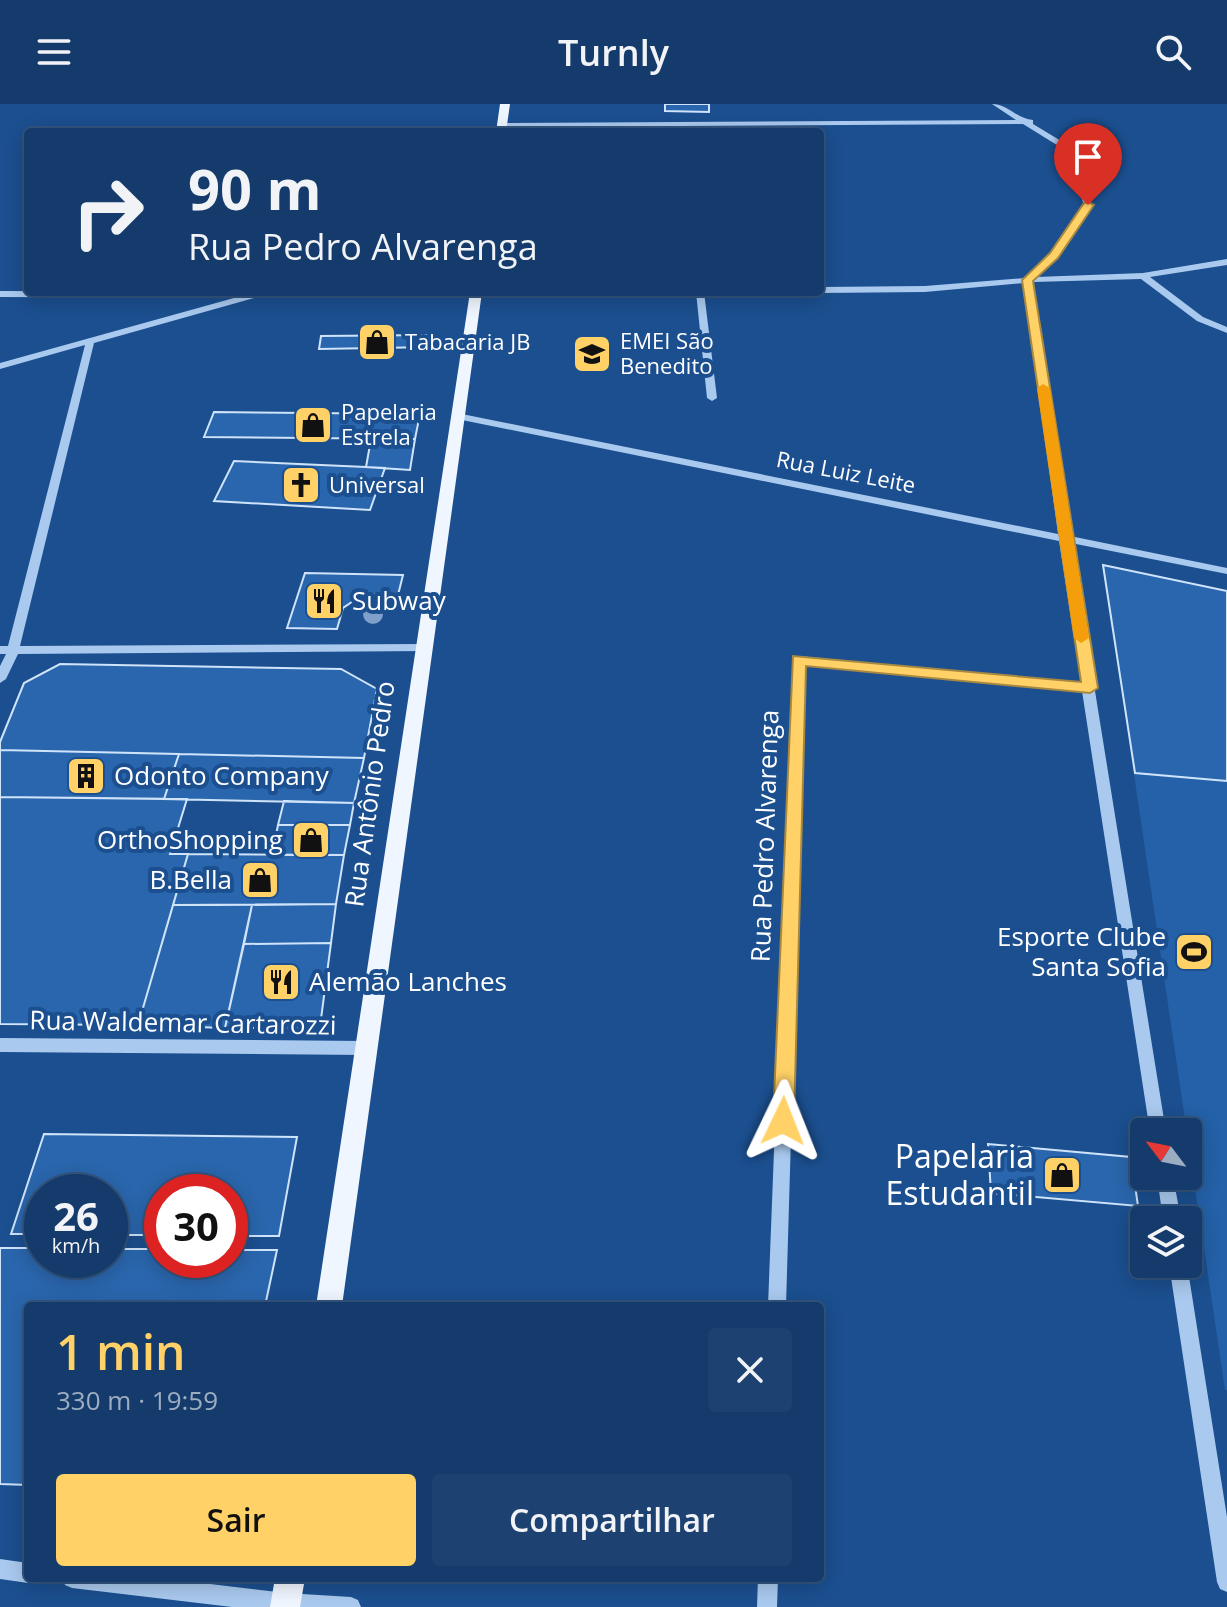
<!DOCTYPE html>
<html lang="pt">
<head>
<meta charset="utf-8">
<style>
  :root { --surface:#143b6b; --page:#1d4271; --text:#f1f3f6; --muted:#9dadc1; --line:#33557e; --accent:#ffd166 }
  body { margin:0; font-family:"Open Sans",sans-serif; background:var(--page); color:var(--text); height:100vh; display:flex; flex-direction:column; font-size:30px; white-space:nowrap }
  * { box-sizing:border-box; margin:0 }
  p { font-size:26px; color:var(--muted) }
  .icon { flex:none; width:44px; height:44px; fill:none; stroke:currentColor; stroke-width:2; stroke-linecap:round; stroke-linejoin:round }
  .map { position:relative; flex:1; overflow:hidden }
  .drawer { position:absolute; left:24px; top:1198px; width:800px; height:280px; display:flex; flex-direction:column; background:var(--surface); border-radius:8px; box-shadow:0 4px 20px #0003,0 0 0 2px var(--line) }
  .drawer>* { flex:none }
  .hud { position:absolute; left:24px; top:24px; width:800px; height:168px; border-radius:8px; box-shadow:0 4px 20px #0003,0 0 0 2px var(--line); background:#143b6b; color:var(--text); overflow:hidden }
  .needle { width:52px; rotate:302deg }
  .buttons { position:absolute; left:1130px; top:1014px; display:grid; gap:16px }
  .buttons a { display:grid; place-items:center; width:72px; height:72px; border-radius:8px; background:var(--surface); box-shadow:0 4px 20px #0003,0 0 0 2px var(--line); font-size:40px }
  .speed { position:absolute; left:24px; top:1070px; display:flex; gap:16px; font-size:40px; font-weight:700; text-align:center }
  .speed>* { display:grid; place-content:center; width:104px; height:104px; border-radius:50%; background:var(--surface); box-shadow:0 4px 20px #0003,0 0 0 2px var(--line); line-height:1 }
  .speed small { font-size:20px; font-weight:400 }
  .speed .limit { border:12px solid #d22; background:#fff; color:#111 }
  .pin { position:absolute; display:grid; place-items:center; width:68px; height:68px; color:#fff; margin:-82px -34px; border-radius:50% 50% 50% 0; rotate:-45deg; box-shadow:0 0 8px #0007 }
  .pin .icon { rotate:45deg }
  .me { position:absolute; width:88px; margin:-44px; rotate:2deg; stroke-linejoin:round; filter:drop-shadow(0 0 6px #0008) }
  .turn { display:flex; align-items:center; gap:28px; height:168px; padding:0 32px; font-size:36px }
  .turn .icon { width:104px; height:104px; stroke-width:2.5 }
  .turn b { display:block; font-size:56px; line-height:68px }
  .round { display:grid; place-items:center; flex:none; width:84px; height:84px; border-radius:8px; background:var(--page) }
  .summary { display:flex; align-items:center; justify-content:space-between; height:136px; padding:0 32px }
  h1 { font-size:48px; font-weight:600; line-height:60px; color:var(--accent) }
  .button { display:flex; gap:16px; margin-top:auto; padding:16px 32px }
  .button a { flex:1; height:92px; border-radius:8px; background:var(--accent); color:#111; font-size:32px; font-weight:600; line-height:92px; text-align:center }
  .button a+a { background:var(--page); color:var(--text) }
  header { display:flex; justify-content:space-between; align-items:center; height:104px; padding:0 32px; background:var(--surface); font-size:36px; font-weight:600 }
  .map>svg:first-child { display:block }
</style>
</head>
<body>
<header><svg class="icon" aria-label="menu" viewBox="0 0 24 24"><path d="M4 6h16M4 12h16M4 18h16"/></svg>Turnly<svg class="icon" aria-label="search" viewBox="0 0 24 24"><circle cx="10" cy="10" r="6"/><path d="M15 15l6 6"/></svg></header>
<div class="map">
<svg width="1227" height="1503" viewBox="0 0 1227 1503">
  <rect width="100%" height="100%" fill="#1b4f8f"/>
  <path fill="#2461a8" d="M1103 461 1227 487V1286H1225Z"/>
  <path fill="#2a66ad" stroke="#cfe3fa" stroke-width="2" d="M665 0H709V8L665 7Z
    M434 231 432 243 319 245 321 232Z
    M214 308 420 310 415 335 204 333Z
    M371 335H415L410 366 366 363Z
    M234 357 366 363 385 364 370 406 214 397Z
    M1103 461 1227 487V677L1135 669Z
    M305 469 403 471 398 491 364 490 343 504 337 525 287 524Z
    M60 560 341 565 377 585 364 654 0 646V638L24 579Z
    M0 646 179 650 164 695 0 693Z
    M179 650 364 654 354 699 164 695Z
    M0 693 187 695 170 750H188L138 921 0 920Z
    M284 697 354 699 350 721H278Z
    M278 721H350L344 751H272Z
    M188 750 344 751 336 800 173 801Z
    M336 800 331 839 244 840 252 801Z
    M173 801H252L225 924 138 921Z
    M331 839 321 915 298 924H225L244 840Z
    M44 1030 297 1033 279 1132H230V1088H162V1131H110V1088H42V1130H11Z
    M988 1040 1131 1053 1138 1102 991 1089Z
    M0 1144H42V1156H110V1145H162V1156H230V1146H277L265 1202H28V1381L0 1380Z"/>
  <g fill="none" stroke-linecap="round" stroke-linejoin="round">
    <path fill="#a9c9ee" fill-rule="evenodd" d="M992 0C1008 0 1017 15 1033 16V20L1071 43 1092 101 1057 154 1036 173 1143 169 1227 155V161L1150 173 1203 213 1227 223V229L1197 217 1141 175 1033 178 1070 432 1227 464V470L1071 439 1094 581 1096 584 1095 587 1166 1028H1150L1082 587 805 561 786 1202H768L793 556 799 552 1081 579 1059 437 457 315 452 312 457 309 1058 430 1024 179 925 188 820 189 817 188H820V183L925 182 1025 174 1051 150 1084 101 1065 46 1023 20 502 23 498 21 502 19 1016 16Z
      M0 187 238 188 242 192 262 188H341L337 191 254 194 94 239 20 542 424 540 430 544 428 547 18 550 6 575 0 579V562L6 550H0V542H8L85 241 0 265V259L234 194 0 193Z
      M696 188H704L717 294 712 297 707 294Z
      M0 934 365 937 371 939 373 944 371 949 365 951 0 948Z
      M1157 1072H1173L1181 1116H1163Z
      M1169 1160H1187L1227 1413V1488L1220 1485 1217 1478Z
      M0 1455 28 1459V1474H36L35 1476 28 1479 0 1475Z
      M62 1474H160L286 1489 351 1493 358 1496 361 1503H232L72 1484 65 1481Z
      M758 1474H778L777 1503H757Z"/>
    <path fill="#f0f6ff" fill-rule="evenodd" d="M500 0H510L506 28H496Z
      M470 188H482L342 1202H316Z
      M275 1474H305L300 1503H270Z"/>
  </g>
  <circle fill="#7ea0ca" cx="373" cy="510" r="10"/>
  <path fill="#ffd166" stroke="#a68842" stroke-width="2" d="M1088 98 1094 101 1058 154 1033 177 1098 584 1090 589 806 562 794 1017 791 1024 783 1027 776 1024 773 1017 793 552 1081 578 1022 176 1050 149 1084 99Z"/>
  <path fill="#f59e0b" d="M1043 280 1050 284 1089 534 1081 539 1074 534 1037 284Z"/>
  <defs>
    <symbol id="shop-square" viewBox="-11 -11 22 22"><rect x="-9" y="-9" width="18" height="18" rx="4" fill="#ffd166" stroke="#1b4f8f"/><path d="M-5-2.5h2.3a2.7 3.5 0 0 1 5.4 0H5L5.5 6h-11ZM-1.5-2.5h3a1.5 2.3 0 0 0-3 0Z" fill="#111"/></symbol>
    <symbol id="school-square" viewBox="-11 -11 22 22"><rect x="-9" y="-9" width="18" height="18" rx="4" fill="#ffd166" stroke="#1b4f8f"/><path d="M0-5L7-2L0 1L-7-2ZM-4 1L0 2.5L4 1V4Q0 6-4 4Z" fill="#111"/></symbol>
    <symbol id="church-square" viewBox="-11 -11 22 22"><rect x="-9" y="-9" width="18" height="18" rx="4" fill="#ffd166" stroke="#1b4f8f"/><path d="M-1.2-6h2.4v3.5h3.3v2.4h-3.3V6h-2.4V-.1h-3.3v-2.4h3.3Z" fill="#111"/></symbol>
    <symbol id="restaurant-square" viewBox="-11 -11 22 22"><rect x="-9" y="-9" width="18" height="18" rx="4" fill="#ffd166" stroke="#1b4f8f"/><path d="M-5-6h1v4h1v-4h1v4h1v-4h1v5L-1.5 .5V6h-2V.5L-5-1ZM5-6V6H3V1.5H1.5Q1.5-4 5-6Z" fill="#111"/></symbol>
    <symbol id="building-square" viewBox="-11 -11 22 22"><rect x="-9" y="-9" width="18" height="18" rx="4" fill="#ffd166" stroke="#1b4f8f"/><path d="M-4-6H4V6H1V3H-1V6H-4ZM-2.5-4.3h1.7v1.8h-1.7ZM.8-4.3h1.7v1.8H.8ZM-2.5-1h1.7V.8h-1.7ZM.8-1h1.7V.8H.8Z" fill="#111"/></symbol>
    <symbol id="stadium-square" viewBox="-11 -11 22 22"><rect x="-9" y="-9" width="18" height="18" rx="4" fill="#ffd166" stroke="#1b4f8f"/><path d="M0-5a6.5 5 0 1 0 0 10a6.5 5 0 1 0 0-10ZM-3.5-1.8h7v3.6h-7Z" fill="#111"/></symbol>
  </defs>
  <g fill-rule="evenodd">
    <use href="#shop-square" x="355" y="216" width="44" height="44"/>
    <use href="#school-square" x="570" y="228" width="44" height="44"/>
    <use href="#shop-square" x="291" y="299" width="44" height="44"/>
    <use href="#church-square" x="279" y="359" width="44" height="44"/>
    <use href="#restaurant-square" x="302" y="475" width="44" height="44"/>
    <use href="#building-square" x="64" y="650" width="44" height="44"/>
    <use href="#shop-square" x="289" y="714" width="44" height="44"/>
    <use href="#shop-square" x="238" y="754" width="44" height="44"/>
    <use href="#stadium-square" x="1172" y="826" width="44" height="44"/>
    <use href="#restaurant-square" x="259" y="856" width="44" height="44"/>
    <use href="#shop-square" x="1040" y="1049" width="44" height="44"/>
  </g>
  <g text-anchor="middle" stroke-width="8" stroke-linejoin="round" paint-order="stroke">
    <g font-size="22" fill="#fff" stroke="#1b4f8f" text-anchor="start">
      <text x="620" y="245">EMEI São<tspan x="620" dy="25">Benedito</tspan></text>
      <text x="405" y="246">Tabacaria JB</text>
      <text x="341" y="316">Papelaria<tspan x="341" dy="25">Estrela</tspan></text>
      <text x="329" y="389">Universal</text>
    </g>
    <g font-size="22" fill="#fff" stroke="#1b4f8f">
      <text transform="translate(846 368) rotate(11)" y="8">Rua Luiz Leite</text>
    </g>
    <g font-size="26" fill="#fff" stroke="#1b4f8f" text-anchor="start">
      <text x="352" y="506">Subway</text>
      <text x="114" y="681">Odonto Company</text>
      <text x="283" y="745" text-anchor="end">OrthoShopping</text>
      <text x="232" y="785" text-anchor="end">B.Bella</text>
      <text x="1166" y="842" text-anchor="end">Esporte Clube<tspan x="1166" dy="30">Santa Sofia</tspan></text>
      <text x="309" y="887">Alemão Lanches</text>
    </g>
    <g font-size="26" fill="#fff" stroke="#1b4f8f">
      <text transform="translate(370 690) rotate(-82)" y="9">Rua Antônio Pedro</text>
      <text transform="translate(765 732) rotate(-88)" y="9">Rua Pedro Alvarenga</text>
      <text transform="translate(183 919) rotate(1)" y="9">Rua Waldemar Cartarozzi</text>
    </g>
    <g font-size="32" fill="#fff" stroke="#1b4f8f" text-anchor="end">
      <text x="1034" y="1064">Papelaria<tspan x="1034" dy="37">Estudantil</tspan></text>
    </g>
  </g>
</svg>
<div class="buttons">
<a><svg class="needle" viewBox="-14 -14 28 28"><path d="M0-13l5 13h-10z" fill="#e53935"/><path d="M0 13l5-13h-10z" fill="#9dadc1"/></svg></a>
<a><svg class="icon" aria-label="layers" viewBox="0 0 24 24"><path d="M12 4l9 5-9 5-9-5zM3 14l9 5 9-5"/></svg></a>
</div>
<div class="speed"><div>26<small>km/h</small></div><div class="limit">30</div></div>
<div class="pin" style="left:1088px;top:101px;background:#d93025"><svg class="icon" aria-label="arrive" viewBox="0 0 24 24"><path d="M6 21V4h12l-3 4 3 4H6"/></svg></div>
<svg class="me" style="left:783px;top:1017px" viewBox="-20 -20 40 40"><path d="M0-17L14 15 0 8-14 15z" fill="#ffd166" stroke="#fff" stroke-width="4"/></svg>
<div class="hud">
<div class="turn"><svg class="icon" aria-label="right" viewBox="0 0 24 24"><path d="M7 20v-9h11M14 6l5 5-5 5"/></svg><div><b>90 m</b>Rua Pedro Alvarenga</div></div>
</div>
<section class="drawer">
<div class="summary"><div><h1>1 min</h1><p>330 m · 19:59</p></div><a class="round"><svg class="icon" aria-label="close" viewBox="0 0 24 24"><path d="M6 6l12 12M18 6L6 18"/></svg></a></div>
<div class="button"><a>Sair</a><a>Compartilhar</a></div>
</section>
</div>
</body>
</html>
